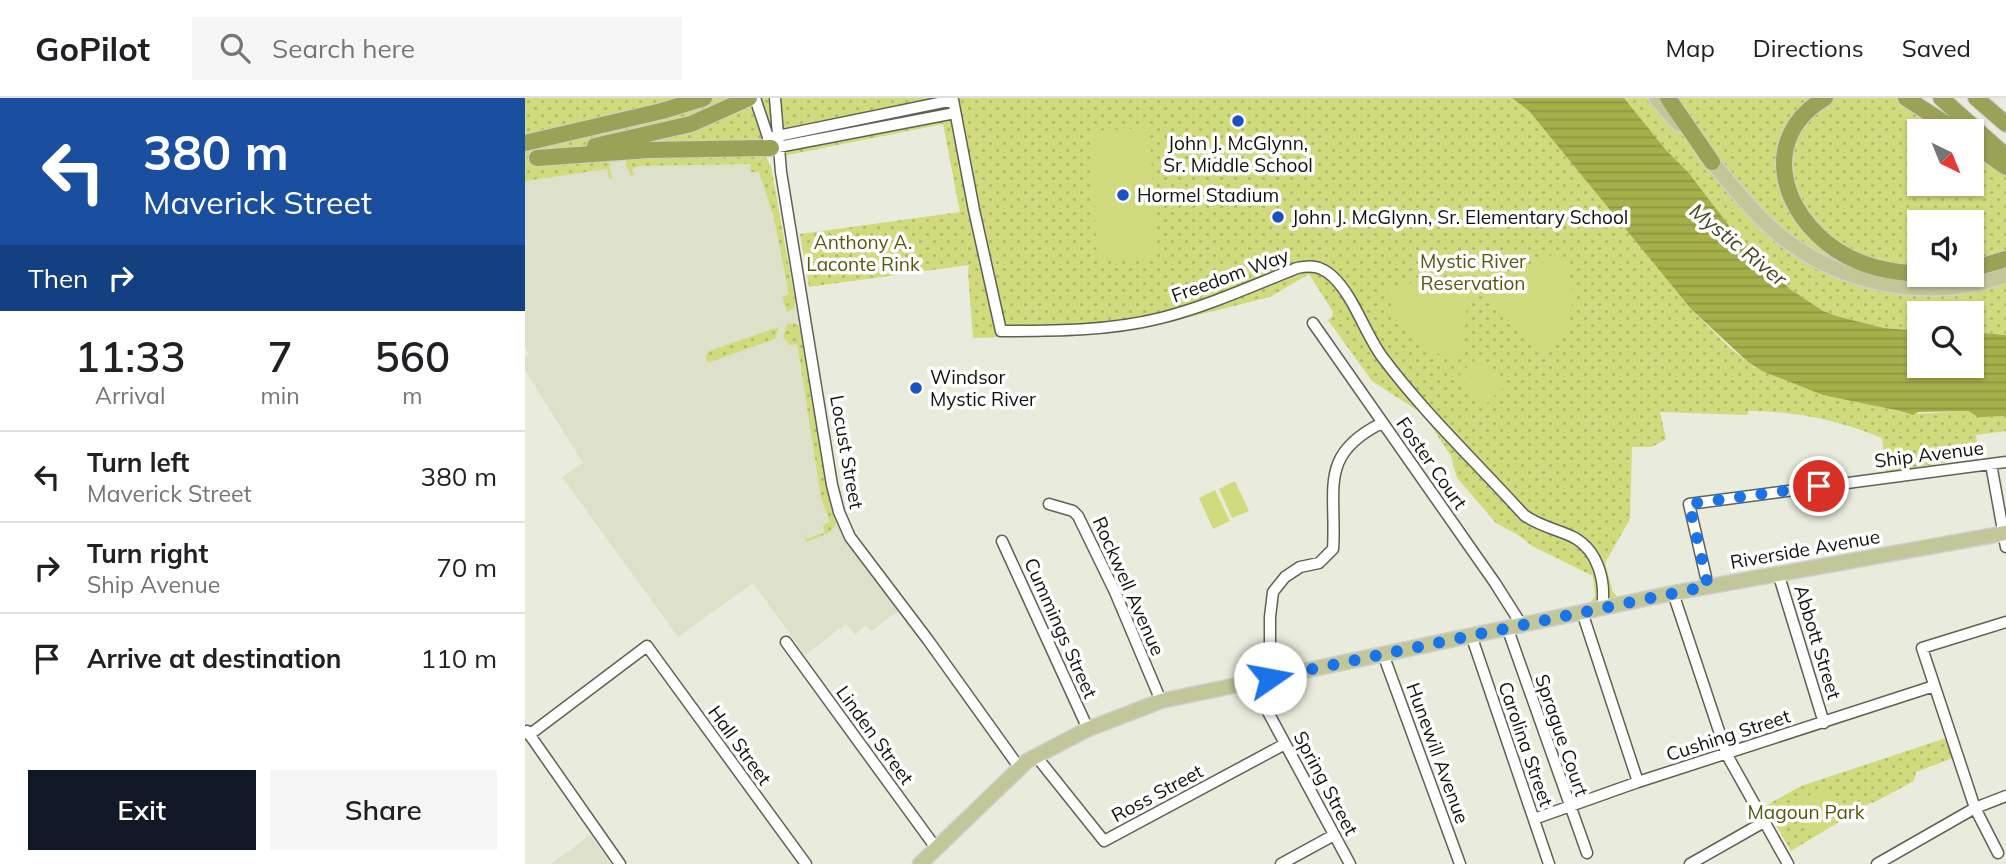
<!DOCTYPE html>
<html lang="en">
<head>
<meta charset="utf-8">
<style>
  :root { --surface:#fff; --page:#f6f6f6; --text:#202124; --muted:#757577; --line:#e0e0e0; --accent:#111827 }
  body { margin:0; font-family:Mulish,sans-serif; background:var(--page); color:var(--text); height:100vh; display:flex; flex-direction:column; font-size:26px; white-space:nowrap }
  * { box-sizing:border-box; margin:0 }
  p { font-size:23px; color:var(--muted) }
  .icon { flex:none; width:38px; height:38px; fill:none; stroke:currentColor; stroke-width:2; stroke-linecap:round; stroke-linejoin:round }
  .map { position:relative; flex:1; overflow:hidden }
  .panel { display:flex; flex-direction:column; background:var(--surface); width:525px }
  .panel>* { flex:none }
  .banner { background:#1a4fa0; color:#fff; overflow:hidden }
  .needle { width:46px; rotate:137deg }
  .controls { position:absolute; left:1382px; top:21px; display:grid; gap:14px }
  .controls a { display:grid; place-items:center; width:77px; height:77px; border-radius:0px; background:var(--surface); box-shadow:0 2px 5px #0004; font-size:35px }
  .pin { position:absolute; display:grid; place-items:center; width:60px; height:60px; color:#fff; margin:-30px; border:4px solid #fff; border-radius:50%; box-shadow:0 2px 7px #0007 }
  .me { position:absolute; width:77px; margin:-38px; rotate:78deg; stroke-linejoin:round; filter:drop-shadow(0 0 5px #0008) }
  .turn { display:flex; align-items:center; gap:24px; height:147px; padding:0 28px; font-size:32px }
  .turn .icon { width:91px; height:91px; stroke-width:2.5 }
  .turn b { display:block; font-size:49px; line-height:60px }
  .then { display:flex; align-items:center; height:66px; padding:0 28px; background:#0003; gap:14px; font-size:26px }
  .eta { display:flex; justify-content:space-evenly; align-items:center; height:119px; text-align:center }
  .eta b { font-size:42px; font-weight:600; line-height:49px }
  .button { display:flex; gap:14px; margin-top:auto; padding:14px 28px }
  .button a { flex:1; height:80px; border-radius:0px; background:var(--accent); color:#fff; font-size:28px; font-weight:600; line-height:80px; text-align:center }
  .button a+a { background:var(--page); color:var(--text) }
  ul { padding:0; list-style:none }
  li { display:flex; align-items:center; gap:21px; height:91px; padding:0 28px; border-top:2px solid var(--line) }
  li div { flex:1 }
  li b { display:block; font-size:26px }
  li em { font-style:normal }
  header { display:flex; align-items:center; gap:42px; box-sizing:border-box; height:98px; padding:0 35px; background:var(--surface); border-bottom:2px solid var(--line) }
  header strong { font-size:33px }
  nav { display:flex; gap:38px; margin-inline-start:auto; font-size:24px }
  .search { width:490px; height:63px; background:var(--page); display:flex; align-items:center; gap:18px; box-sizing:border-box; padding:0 24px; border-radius:0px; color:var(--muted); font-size:26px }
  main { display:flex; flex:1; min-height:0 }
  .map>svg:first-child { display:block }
</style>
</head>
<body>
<header>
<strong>GoPilot</strong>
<div class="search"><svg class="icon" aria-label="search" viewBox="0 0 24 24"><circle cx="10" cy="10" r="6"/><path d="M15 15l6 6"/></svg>Search here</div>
<nav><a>Map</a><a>Directions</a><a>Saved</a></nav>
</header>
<main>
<section class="panel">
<div class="banner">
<div class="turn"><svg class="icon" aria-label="left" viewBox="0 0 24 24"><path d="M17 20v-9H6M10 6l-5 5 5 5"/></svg><div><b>380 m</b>Maverick Street</div></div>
<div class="then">Then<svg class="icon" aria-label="right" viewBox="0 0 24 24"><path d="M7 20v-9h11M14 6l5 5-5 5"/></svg></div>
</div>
<div class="eta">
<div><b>11:33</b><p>Arrival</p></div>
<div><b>7</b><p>min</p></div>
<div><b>560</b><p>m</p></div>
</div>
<ul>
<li><svg class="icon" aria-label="left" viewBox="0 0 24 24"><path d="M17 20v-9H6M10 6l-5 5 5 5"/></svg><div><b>Turn left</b><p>Maverick Street</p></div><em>380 m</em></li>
<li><svg class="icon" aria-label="right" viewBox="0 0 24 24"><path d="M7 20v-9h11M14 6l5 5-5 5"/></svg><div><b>Turn right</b><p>Ship Avenue</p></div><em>70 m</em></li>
<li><svg class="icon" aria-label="arrive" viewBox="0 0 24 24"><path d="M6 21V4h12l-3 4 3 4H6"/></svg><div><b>Arrive at destination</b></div><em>110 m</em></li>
</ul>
<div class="button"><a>Exit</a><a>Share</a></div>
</section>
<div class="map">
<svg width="1481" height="766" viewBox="0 0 1481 766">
  <defs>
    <pattern id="green-dots" width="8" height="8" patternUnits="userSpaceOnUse" patternTransform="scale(1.75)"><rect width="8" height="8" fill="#d0db7d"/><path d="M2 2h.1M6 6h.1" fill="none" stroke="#b2bb6b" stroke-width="1.8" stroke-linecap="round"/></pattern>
    <pattern id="water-rules" width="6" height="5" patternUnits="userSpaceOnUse" patternTransform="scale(1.75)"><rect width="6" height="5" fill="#a6b04a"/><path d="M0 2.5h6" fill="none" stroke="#8e9640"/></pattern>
  </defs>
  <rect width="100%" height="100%" fill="#e9ecdc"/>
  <path fill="#dde1c9" d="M243 61 270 202 306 412 320 444 375 512 346 533 341 527 330 537 321 526 280 557 228 485 153 539 37 379 58 365 0 272V259L4 257 0 249V74L79 64Z
    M65 737 86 766H26Z"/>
  <path fill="url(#green-dots)" fill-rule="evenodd" d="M0 0H987L1004 13 1166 211 1205 250 1229 269 1293 294 1385 316 1443 313 1453 319 1481 318V333L1451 337 1454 359 1361 374 1357 340C1314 322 1270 313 1224 313L1222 317 1135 314 1141 341 1127 349H1107L1105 421 1080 465 1088 494 1093 499 1065 505 1070 498 1068 478 1007 448 995 438 971 425 932 380 926 358 898 316 847 283 803 222 807 219 808 214 784 176 745 199 613 232 565 237 448 240 443 174 444 167 284 189 275 136 435 114 418 26 258 58H240L246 68 270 202 269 210 262 214 257 199 264 196 249 120 234 74H226L225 66 114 68 107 71 109 77 106 78 101 68V63L83 64 86 67 84 68 88 81 84 80 82 71 0 83Z
    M1099 0H1394L1438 33H1395V86H1447V40L1481 76V237L1447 234V215H1395V233L1359 230 1315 219 1298 213 1265 191 1204 130 1163 74 1141 52ZM1395 124H1447V177H1395Z
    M270 225 274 228 276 235 304 403 311 426 305 434 282 444 278 435 282 441 300 434 298 427 305 424 296 400 273 250 272 246 265 247 258 239 262 226Z
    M254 229 250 241 185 264 181 263V257L184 253Z
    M1421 640 1428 660 1391 674 1389 683 1348 705 1347 704 1266 753 1240 708 1276 688Z"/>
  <path fill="#d0db7d" d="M625 30 631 161 572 163 566 33Z
    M1033 153C1058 189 1049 226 1022 256L967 201 969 195Z
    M939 179 944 185 937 260C896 258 866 229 863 188Z
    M951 261 978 290 961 306 934 277Z
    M710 383 724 413 707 420 694 391Z
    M690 392 705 423 688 431 674 400Z
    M1301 688 1319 718 1284 738 1266 708Z"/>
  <path fill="url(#water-rules)" d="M987 0H1099L1141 52 1163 74 1214 141 1265 191 1298 213 1315 219 1359 230 1395 233V268H1447V234L1481 237V318L1453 319 1443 313 1393 314 1388 317 1375 313 1298 297 1237 273 1223 264 1166 211 1004 13Z"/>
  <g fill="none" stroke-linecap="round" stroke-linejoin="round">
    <defs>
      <path id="minor" d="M230 0 245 45
        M250 0 256 74 307 387 314 414 325 439 403 542 494 669
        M243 40 428 2 449 112 476 233C529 233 584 233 636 220 683 208 727 188 772 170 786 167 796 168 807 178 829 198 840 236 858 260 900 316 952 365 999 417 1015 429 1033 431 1050 440 1074 454 1081 485 1077 510
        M248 50 430 15
        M788 225 970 485 996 526
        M1466 366 1481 449
        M524 406 548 413 553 418 590 494 636 603
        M477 443 563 631
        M1253 475 1299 625
        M1183 488 1164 406 1481 364
        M1148 495 1202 657 1263 766
        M1057 514 1113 684
        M982 529 1062 755
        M946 537 1024 766
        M261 544 411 750
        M858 556 935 766
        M745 580V519L748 494 760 479 775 469 794 465 808 451C812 392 792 357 857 325
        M734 582 736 601 825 766
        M2 633 95 766
        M4 637 122 548 281 766
        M511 658 579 743 760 646
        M1009 721 1113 684 1409 588
        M1473 755 1450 710 1397 550 1481 524
        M756 766 809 737
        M1165 766 1239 724
        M1352 766 1450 710 1481 698"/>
      <path id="major" d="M1131 0 1154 26
        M1181 57C1202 81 1222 108 1245 129 1308 186 1401 206 1481 177
        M395 766 502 663 563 631 636 603 1148 495 1481 435"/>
      <path id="highway" d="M1143 0 1187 64
        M1300 0C1233 40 1256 116 1313 153 1338 169 1366 174 1395 176
        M1381 0 1432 33
        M1416 0 1481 58
        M1451 0 1481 26
        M0 45 137 13 179 0
        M1447 45 1481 69
        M70 48 166 26 224 0
        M12 60 123 52 246 50
        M1447 171 1481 161"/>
    </defs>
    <use href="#minor" stroke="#5f6154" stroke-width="13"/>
    <use href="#major" stroke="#cfd0cf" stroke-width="17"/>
    <use href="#highway" stroke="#cfd0cf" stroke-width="18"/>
    <use href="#minor" stroke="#fff" stroke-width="10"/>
    <use href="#major" stroke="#c2c79a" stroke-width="14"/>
    <use href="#highway" stroke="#9aa257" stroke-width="16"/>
  </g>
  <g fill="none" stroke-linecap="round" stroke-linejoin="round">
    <path stroke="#1a73e8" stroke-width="12" stroke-dasharray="0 21.6" d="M745 580 1183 488 1164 406 1294 388"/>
  </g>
  <g fill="#1c52bf" stroke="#fff" stroke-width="2.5">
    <circle cx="713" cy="23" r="7"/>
    <circle cx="598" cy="97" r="7"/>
    <circle cx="753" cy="119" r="7"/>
    <circle cx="391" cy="290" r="7"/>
  </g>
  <g text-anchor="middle" stroke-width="7" stroke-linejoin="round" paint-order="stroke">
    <g font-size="19" fill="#11120d" stroke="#fff" text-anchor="start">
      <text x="713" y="52" text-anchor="middle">John J. McGlynn,<tspan x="713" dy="22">Sr. Middle School</tspan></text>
      <text x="612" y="104">Hormel Stadium</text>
      <text x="767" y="126">John J. McGlynn, Sr. Elementary School</text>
      <text x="405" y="286">Windsor<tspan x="405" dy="22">Mystic River</tspan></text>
    </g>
    <g font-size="19" fill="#53590d" stroke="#fff">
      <text x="338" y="151">Anthony A.<tspan x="338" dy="22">Laconte Rink</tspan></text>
      <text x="948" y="170">Mystic River<tspan x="948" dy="22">Reservation</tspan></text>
      <text x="1281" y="721">Magoun Park</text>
    </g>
    <g font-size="19" fill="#11120d" stroke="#fff">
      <text transform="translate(705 177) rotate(-20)" y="7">Freedom Way</text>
      <text transform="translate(322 354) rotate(80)" y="7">Locust Street</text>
      <text transform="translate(1404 356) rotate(-7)" y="7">Ship Avenue</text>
      <text transform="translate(907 365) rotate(55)" y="7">Foster Court</text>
      <text transform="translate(1280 451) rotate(-10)" y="7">Riverside Avenue</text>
      <text transform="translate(604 488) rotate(66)" y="7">Rockwell Avenue</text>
      <text transform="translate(536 530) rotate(66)" y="7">Cummings Street</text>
      <text transform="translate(1293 544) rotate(73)" y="7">Abbott Street</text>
      <text transform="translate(350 637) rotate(54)" y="7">Linden Street</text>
      <text transform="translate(1037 637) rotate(71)" y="7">Sprague Court</text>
      <text transform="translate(1203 637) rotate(-18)" y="7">Cushing Street</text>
      <text transform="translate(1001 646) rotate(71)" y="7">Carolina Street</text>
      <text transform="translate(215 647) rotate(54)" y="7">Hall Street</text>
      <text transform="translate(913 655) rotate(70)" y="7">Hunewill Avenue</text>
      <text transform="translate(801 685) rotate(62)" y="7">Spring Street</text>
      <text transform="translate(632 695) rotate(-28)" y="7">Ross Street</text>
    </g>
    <g font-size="21" font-style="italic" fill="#44481e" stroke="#fff">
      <text transform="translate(1213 147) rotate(39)" y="7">Mystic River</text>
    </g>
  </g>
</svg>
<div class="controls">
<a><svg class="needle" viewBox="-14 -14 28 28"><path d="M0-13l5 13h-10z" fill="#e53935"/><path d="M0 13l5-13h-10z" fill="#757577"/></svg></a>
<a><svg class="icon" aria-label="sound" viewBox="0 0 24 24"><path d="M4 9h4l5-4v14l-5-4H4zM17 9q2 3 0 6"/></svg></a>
<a><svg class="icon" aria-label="search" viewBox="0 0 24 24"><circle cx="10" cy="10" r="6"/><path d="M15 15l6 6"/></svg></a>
</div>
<div class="pin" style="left:1294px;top:388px;background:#d93025"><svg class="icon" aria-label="arrive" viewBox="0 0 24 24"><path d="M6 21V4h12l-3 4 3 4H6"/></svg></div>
<svg class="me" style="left:745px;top:580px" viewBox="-20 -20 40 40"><circle r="19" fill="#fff"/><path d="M0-13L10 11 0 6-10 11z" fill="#1a73e8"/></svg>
</div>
</main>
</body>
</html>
